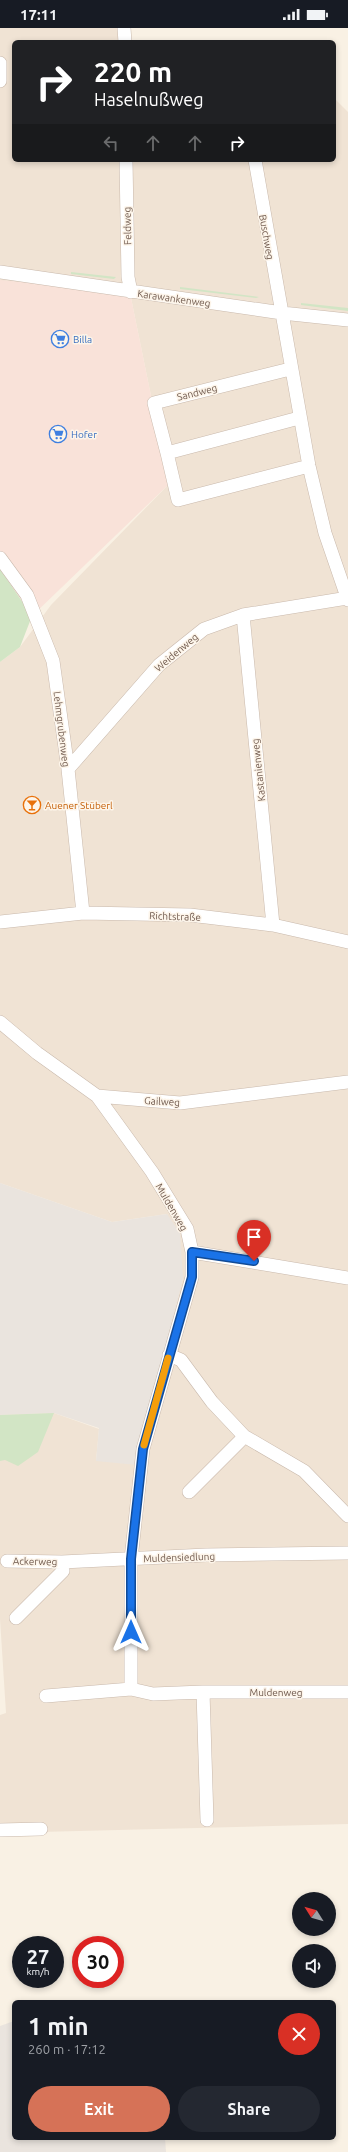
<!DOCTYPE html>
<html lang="en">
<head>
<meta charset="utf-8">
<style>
  :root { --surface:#171b24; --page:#242831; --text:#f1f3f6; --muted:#9ea1a6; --accent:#d67257 }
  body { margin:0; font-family:Ubuntu,sans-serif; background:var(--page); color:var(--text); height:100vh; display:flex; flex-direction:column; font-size:15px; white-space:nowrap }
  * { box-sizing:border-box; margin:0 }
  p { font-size:13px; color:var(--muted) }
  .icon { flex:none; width:22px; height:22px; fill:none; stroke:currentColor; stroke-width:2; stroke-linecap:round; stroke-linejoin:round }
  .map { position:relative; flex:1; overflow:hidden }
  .details { position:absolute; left:12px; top:1972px; width:324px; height:140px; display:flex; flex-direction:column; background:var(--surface); border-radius:6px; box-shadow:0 2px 6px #0003 }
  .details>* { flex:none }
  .top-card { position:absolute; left:12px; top:12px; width:324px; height:122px; border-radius:6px; box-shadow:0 2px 6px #0003; background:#202124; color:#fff; overflow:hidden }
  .needle { width:26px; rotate:307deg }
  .buttons { position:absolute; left:292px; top:1864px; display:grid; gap:8px }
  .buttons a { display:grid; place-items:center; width:44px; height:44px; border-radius:50%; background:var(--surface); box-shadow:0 2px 6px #0003; font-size:20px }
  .speed { position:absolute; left:12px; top:1908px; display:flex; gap:8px; font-size:20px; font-weight:700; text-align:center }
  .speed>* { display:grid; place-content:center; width:52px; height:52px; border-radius:50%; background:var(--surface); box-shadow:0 2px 6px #0003; line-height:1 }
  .speed small { font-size:10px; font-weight:400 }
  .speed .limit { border:6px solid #d22; background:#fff; color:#111 }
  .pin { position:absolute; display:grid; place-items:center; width:34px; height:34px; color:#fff; margin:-41px -17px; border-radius:50% 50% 50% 0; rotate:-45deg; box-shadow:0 0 4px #0007 }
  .pin .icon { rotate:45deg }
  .me { position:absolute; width:44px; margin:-22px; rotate:0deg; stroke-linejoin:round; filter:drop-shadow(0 0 3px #0008) }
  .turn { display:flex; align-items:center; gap:14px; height:84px; padding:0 16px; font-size:18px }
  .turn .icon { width:52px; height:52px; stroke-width:2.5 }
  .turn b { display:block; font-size:28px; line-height:34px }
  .lanes { display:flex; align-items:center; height:38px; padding:0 16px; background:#0003; justify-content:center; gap:20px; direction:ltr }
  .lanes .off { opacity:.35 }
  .round { display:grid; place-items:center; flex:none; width:42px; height:42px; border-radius:21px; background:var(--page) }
  .summary { display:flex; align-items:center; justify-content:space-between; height:68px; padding:0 16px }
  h1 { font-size:24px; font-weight:700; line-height:30px }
  .cta { display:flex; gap:8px; margin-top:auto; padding:8px 16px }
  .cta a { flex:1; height:46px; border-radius:24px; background:var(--accent); color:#fff; font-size:16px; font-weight:700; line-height:46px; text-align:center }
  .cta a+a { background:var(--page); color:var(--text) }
  .status { display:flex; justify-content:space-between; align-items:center; height:28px; padding:0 20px; background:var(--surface); direction:ltr }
  .status svg { height:11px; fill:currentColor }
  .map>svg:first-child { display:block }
</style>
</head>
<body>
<div class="status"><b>17:11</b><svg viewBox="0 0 49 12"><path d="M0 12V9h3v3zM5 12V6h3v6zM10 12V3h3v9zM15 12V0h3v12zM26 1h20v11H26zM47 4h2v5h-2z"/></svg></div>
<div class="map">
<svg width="348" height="2124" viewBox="0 0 348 2124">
  <rect width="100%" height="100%" fill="#f9f1e4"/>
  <path fill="#f0e3d4" d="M0 0H129V14H14V132H334V70L348 84V1796L0 1805V1687L6 1685 0 1591V1387L54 1385 99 1401 96 1433 173 1284 183 1250 167 1186 112 1194 0 1155V634L20 619 51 577 169 456 130 265 0 253Z"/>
  <path fill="#f9e2d9" d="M0 252 130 265 169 456 32 588 0 541Z"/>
  <path fill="#eae4de" d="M0 1155 112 1194 167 1186 180 1205 183 1250 137 1437 96 1433 99 1400 54 1385 0 1387Z
    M14 1993V2110H165L166 2124H0V1998Z"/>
  <path fill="#d2e5c5" d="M71 244 116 249 114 251 71 246Z
    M180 259 259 269 256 270 180 261Z
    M301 275 348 280V283L301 277Z
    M0 541 32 588 20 619 0 634Z
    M54 1385 38 1424 18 1438 5 1432 0 1433V1387Z"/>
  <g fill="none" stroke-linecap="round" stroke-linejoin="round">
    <defs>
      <path id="minor" d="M124 0 125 14
        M0 35V53
        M126 132 128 249 131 264
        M255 132 309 438 325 505 348 572
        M0 244 282 285 348 292
        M299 390 167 425 178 472 309 438
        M167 425 154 375 290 341
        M0 530 27 567 53 633 68 741 83 885
        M243 587 273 897
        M68 741 159 637 204 601 243 587 348 570
        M0 894 83 885 190 887 273 897 348 914
        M0 994 37 1025 97 1068 180 1075 348 1054
        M97 1068 152 1144 187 1201 192 1224V1249L143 1421 131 1531V1661
        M192 1224 348 1250
        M169 1327 181 1332 212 1374 244 1408 304 1443 348 1488
        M189 1464 240 1413 244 1408
        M7 1533 62 1534
        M16 1590 63 1543 62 1534 206 1527 348 1525
        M203 1664 207 1792
        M46 1668 131 1661 153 1666 203 1664H348
        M0 1802 41 1801"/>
    </defs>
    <use href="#minor" stroke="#c9b9ac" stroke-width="14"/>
    <use href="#minor" stroke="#fff" stroke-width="13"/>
  </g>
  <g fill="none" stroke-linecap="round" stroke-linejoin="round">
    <defs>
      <path id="route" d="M131 1604V1531L143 1421 192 1249V1224L254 1233"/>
    </defs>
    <use href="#route" stroke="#114b97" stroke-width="10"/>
    <use href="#route" stroke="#1a73e8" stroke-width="7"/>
    <path stroke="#f59e0b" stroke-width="7" d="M144 1417 168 1330"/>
  </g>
  <defs>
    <symbol id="supermarket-ring" viewBox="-11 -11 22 22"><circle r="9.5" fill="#fdf5ea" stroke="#3f7fe0" stroke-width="1.5"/><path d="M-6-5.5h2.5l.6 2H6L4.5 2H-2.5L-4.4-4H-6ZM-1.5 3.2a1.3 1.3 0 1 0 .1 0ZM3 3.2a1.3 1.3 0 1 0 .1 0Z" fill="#3f7fe0"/></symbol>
    <symbol id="bar-ring" viewBox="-11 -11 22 22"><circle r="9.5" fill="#fdf5ea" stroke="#e8710a" stroke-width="1.5"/><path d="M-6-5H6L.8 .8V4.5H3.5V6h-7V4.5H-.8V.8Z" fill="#e8710a"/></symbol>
  </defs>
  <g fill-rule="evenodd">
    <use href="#supermarket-ring" x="50" y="301" width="20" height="20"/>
    <use href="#supermarket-ring" x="48" y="396" width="20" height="20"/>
    <use href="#bar-ring" x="22" y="767" width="20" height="20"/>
  </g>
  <g text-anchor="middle" stroke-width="3" stroke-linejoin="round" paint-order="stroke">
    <g font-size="10" fill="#6f594d" stroke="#fdf5ea">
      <text transform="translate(127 198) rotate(-91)" y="4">Feldweg</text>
      <text transform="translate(267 209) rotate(80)" y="4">Buschweg</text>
      <text transform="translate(174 270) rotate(8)" y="4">Karawankenweg</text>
      <text transform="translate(197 364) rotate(-14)" y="4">Sandweg</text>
      <text transform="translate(176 624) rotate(-40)" y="4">Weidenweg</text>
      <text transform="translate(62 701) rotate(83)" y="4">Lehmgrubenweg</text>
      <text transform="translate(258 742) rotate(-96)" y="4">Kastanienweg</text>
      <text transform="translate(175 888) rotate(2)" y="4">Richtstraße</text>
      <text transform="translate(162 1073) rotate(3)" y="4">Gailweg</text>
      <text transform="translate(172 1179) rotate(60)" y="4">Muldenweg</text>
      <text transform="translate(179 1529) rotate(-2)" y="4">Muldensiedlung</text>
      <text transform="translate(35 1533) rotate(1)" y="4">Ackerweg</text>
      <text x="276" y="1668">Muldenweg</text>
    </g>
    <g font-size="10" fill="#366cbe" stroke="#fdf5ea" text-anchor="start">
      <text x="73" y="315">Billa</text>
      <text x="71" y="410">Hofer</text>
    </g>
    <g font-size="10" fill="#c56008" stroke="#fdf5ea" text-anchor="start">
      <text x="45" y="781">Auener Stüberl</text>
    </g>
  </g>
</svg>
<div class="buttons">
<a><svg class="needle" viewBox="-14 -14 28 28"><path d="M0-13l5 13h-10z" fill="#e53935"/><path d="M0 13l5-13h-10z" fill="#9ea1a6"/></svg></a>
<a><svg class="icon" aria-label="sound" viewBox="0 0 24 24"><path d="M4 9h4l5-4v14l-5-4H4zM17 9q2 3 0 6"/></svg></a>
</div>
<div class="speed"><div>27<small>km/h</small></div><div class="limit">30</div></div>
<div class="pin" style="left:254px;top:1233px;background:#d93025"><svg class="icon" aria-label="arrive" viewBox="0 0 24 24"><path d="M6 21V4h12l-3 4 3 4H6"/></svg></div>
<svg class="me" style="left:131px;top:1604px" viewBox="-20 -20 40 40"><path d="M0-17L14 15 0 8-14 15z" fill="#1a73e8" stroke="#fff" stroke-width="4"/></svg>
<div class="top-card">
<div class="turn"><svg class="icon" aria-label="right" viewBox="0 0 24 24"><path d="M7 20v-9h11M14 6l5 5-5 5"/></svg><div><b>220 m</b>Haselnußweg</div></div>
<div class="lanes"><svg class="icon off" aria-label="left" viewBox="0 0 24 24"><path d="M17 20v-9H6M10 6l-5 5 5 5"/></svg><svg class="icon off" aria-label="ahead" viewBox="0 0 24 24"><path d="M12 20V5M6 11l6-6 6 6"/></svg><svg class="icon off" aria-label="ahead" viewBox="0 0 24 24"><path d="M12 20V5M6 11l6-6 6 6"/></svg><svg class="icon" aria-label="right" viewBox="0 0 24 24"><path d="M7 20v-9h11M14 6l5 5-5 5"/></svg></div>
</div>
<section class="details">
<div class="summary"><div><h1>1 min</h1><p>260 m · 17:12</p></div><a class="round" style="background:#d93025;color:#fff"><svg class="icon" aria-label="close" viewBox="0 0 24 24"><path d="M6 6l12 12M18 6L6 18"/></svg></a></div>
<div class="cta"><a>Exit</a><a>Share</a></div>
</section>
</div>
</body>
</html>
